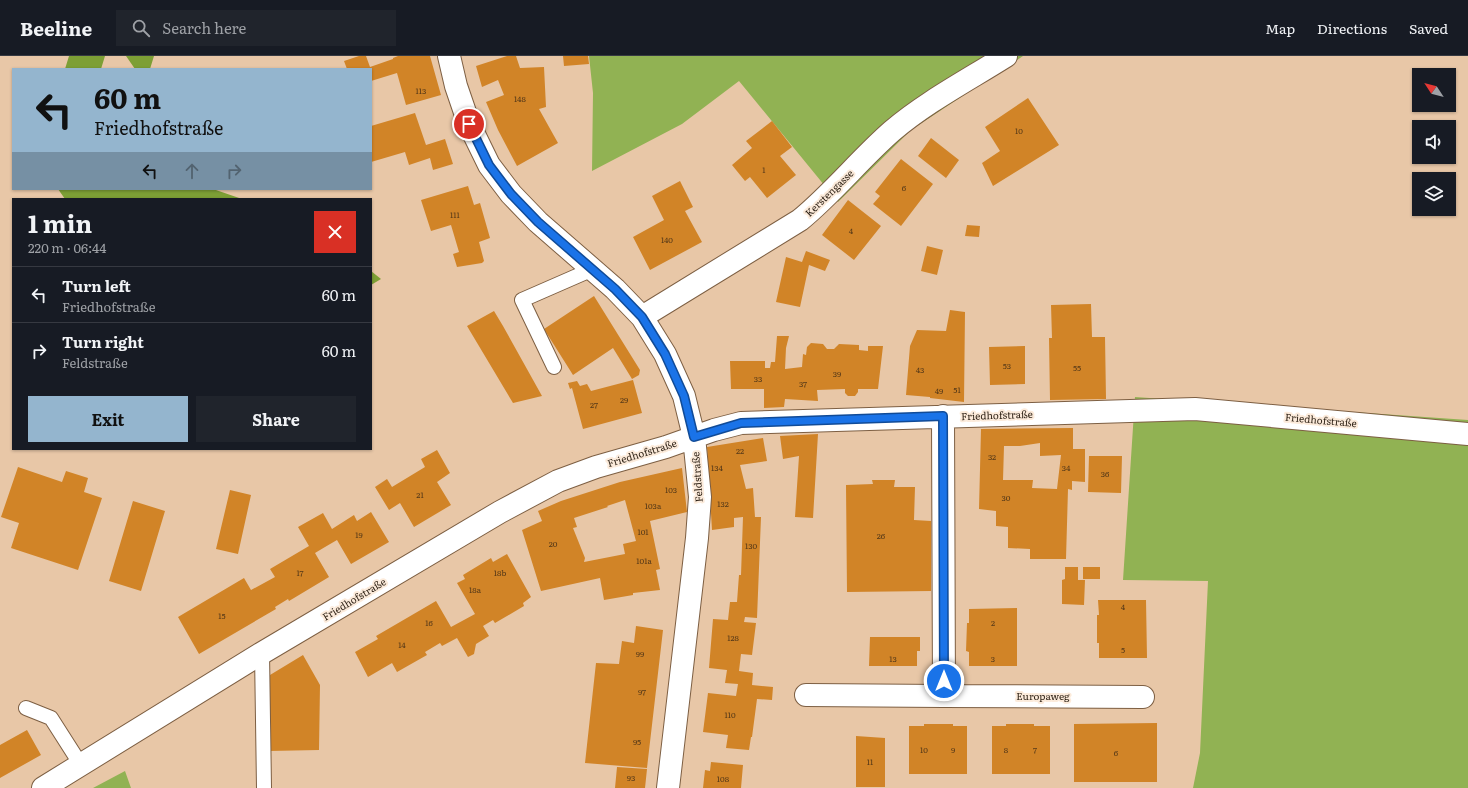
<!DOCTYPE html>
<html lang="en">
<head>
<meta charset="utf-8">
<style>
  :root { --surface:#171b24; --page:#20242c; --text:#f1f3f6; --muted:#9ea1a6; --line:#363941; --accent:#94b5ce }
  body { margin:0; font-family:Literata,serif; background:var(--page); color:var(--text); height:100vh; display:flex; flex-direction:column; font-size:15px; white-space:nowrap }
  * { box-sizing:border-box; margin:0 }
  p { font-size:13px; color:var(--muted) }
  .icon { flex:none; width:22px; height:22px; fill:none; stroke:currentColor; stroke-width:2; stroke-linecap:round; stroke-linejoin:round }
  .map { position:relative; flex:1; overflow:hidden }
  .drawer { position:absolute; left:12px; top:142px; width:360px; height:252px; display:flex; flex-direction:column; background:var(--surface); border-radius:0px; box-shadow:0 1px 3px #0004 }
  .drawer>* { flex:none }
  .top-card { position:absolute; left:12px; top:12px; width:360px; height:122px; border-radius:0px; box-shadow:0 1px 3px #0004; background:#94b5ce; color:#111; overflow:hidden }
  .needle { width:26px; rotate:306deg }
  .tools { position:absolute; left:1412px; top:12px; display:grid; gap:8px }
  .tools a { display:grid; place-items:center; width:44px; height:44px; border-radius:0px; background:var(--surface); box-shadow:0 1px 3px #0004; font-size:20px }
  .pin { position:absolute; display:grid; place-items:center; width:34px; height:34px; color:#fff; margin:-17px; border:2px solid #fff; border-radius:50%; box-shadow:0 1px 4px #0007 }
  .me { position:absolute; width:44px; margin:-22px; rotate:0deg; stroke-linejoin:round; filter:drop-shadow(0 0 3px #0008) }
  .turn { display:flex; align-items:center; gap:14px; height:84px; padding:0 16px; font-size:18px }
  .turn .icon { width:52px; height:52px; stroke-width:2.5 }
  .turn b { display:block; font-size:28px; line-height:34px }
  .lanes { display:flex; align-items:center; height:38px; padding:0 16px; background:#0003; justify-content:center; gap:20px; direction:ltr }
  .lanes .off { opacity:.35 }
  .round { display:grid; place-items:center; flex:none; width:42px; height:42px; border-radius:0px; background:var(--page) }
  .headline { display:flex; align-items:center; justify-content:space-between; height:68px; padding:0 16px }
  h1 { font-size:24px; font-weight:700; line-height:30px }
  .cta { display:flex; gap:8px; margin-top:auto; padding:8px 16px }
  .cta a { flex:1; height:46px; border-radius:0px; background:var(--accent); color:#111; font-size:16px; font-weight:700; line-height:46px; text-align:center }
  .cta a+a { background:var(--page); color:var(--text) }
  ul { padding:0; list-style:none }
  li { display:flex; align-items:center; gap:12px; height:56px; padding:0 16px; border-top:1px solid var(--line) }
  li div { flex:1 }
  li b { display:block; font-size:15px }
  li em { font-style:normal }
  header { display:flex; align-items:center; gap:24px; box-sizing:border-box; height:56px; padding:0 20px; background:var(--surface); border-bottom:1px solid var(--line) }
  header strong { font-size:19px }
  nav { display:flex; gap:22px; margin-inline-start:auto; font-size:14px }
  .search { width:280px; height:36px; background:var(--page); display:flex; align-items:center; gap:10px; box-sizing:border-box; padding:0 14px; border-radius:0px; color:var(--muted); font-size:15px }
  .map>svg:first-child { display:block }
</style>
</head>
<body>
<header>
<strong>Beeline</strong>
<div class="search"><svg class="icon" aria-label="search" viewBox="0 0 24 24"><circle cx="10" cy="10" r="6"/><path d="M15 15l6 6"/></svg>Search here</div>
<nav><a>Map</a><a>Directions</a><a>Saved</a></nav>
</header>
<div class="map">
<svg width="1468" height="732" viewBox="0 0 1468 732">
  <rect width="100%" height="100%" fill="#e8c7a7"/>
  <path fill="#91b253" d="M589 0H1023L911 74 838 146 739 25 682 68 592 115 593 37Z
    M1135 341 1468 364V732H1193L1200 697 1208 525 1123 524Z
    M125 715 131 732H93Z"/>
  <path fill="#7d9f35" d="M69 0H105L101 13H65Z
    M126 0H154L150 13H135Z
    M58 133H213L242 143H65Z
    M371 215 381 223 371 229Z"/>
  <path fill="#d18427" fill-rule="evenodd" d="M359 0H366L370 11 393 3V2L398 0H430L441 39 406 49 397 17 371 25V13H347L344 5Z
    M507 0H516L520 12 544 11 546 51 539 53 558 87 517 110 498 74 486 46 504 39 498 24 482 31 476 10Z
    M563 0H588L589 8 564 10Z
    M1028 42 1059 89 993 130 982 107 1000 95 985 71Z
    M415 57 426 89 445 83 453 108 433 114 430 102 409 109 405 96 371 106V70Z
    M772 65 792 91 780 100 796 119 767 142 750 121 745 125 732 109 752 92 746 85Z
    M931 82 959 104 946 122 918 100Z
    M901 103 933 128 901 170 873 148 880 140 875 136Z
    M680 125 693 151 685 155 702 186 650 214 633 181 664 164 652 140Z
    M468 130 474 149 480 147 490 182 479 186 484 205 482 207 457 211 453 198 459 196 451 169 431 175 421 144Z
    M848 144 881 170 854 204 822 179Z
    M967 169 980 170 979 181 965 180Z
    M927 190 943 194 937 219 921 215Z
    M806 195 830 204 825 215 809 209 800 251 776 246 786 201 802 206Z
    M594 240 640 314 639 319 632 323 613 292 573 319 544 273Z
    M1091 248 1092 281H1105L1106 343 1050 344 1049 282H1052L1051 249Z
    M950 254 965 256 964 346 930 342V341L906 339 910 290 917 274 946 275Z
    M494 255 503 270 542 340 513 347 467 270Z
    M777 280H789L786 292 785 313 802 311 803 298 806 299 807 291 811 287 823 288 827 293H834L839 288 859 289V294L868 295V290H883L878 333H858V336L855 340H848L845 337V333L817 334 818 345 785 343 784 351 764 352V333H731L730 305H765V312H770L771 306H775Z
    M1025 290V328L990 329 989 291Z
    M633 324 642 357 583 373 572 332 570 333 568 327 577 325 580 330 587 328 591 335Z
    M1073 372V393H1085V426L1072 425V434L1068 433 1066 503H1030V493L1008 492V471L996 470V455L979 453 981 373ZM1040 387V400L1061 399 1057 433 1032 432 1033 424H1003L1004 390H1020Z
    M818 378 813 462 795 461 799 400 783 403 780 380Z
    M763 382 767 405 740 409 746 433 753 432 755 461H761L757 562 745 561 744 566 756 567 752 599 741 598 739 615 753 617 752 629 773 631 772 644 757 643 752 681H751L749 694 726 692 728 679 703 676 708 637 736 640 738 628 725 627 727 614 709 612 713 563 728 564 730 546H737L739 519H741L743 461 734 462V471L712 474 707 391Z
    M437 394 450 417 437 426 451 449 414 471 400 447 389 454 375 431 387 423 392 431 425 411 421 403Z
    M1089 400H1122L1121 437 1088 436Z
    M18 411 62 426 66 415 88 422 84 436 102 442 78 514 11 492 19 467 1 461Z
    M682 412 687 456 650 465 660 513 656 514 660 534 633 537V539L604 544 600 522 541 535 522 474 542 465 538 455 561 445 620 426ZM625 444 636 485 623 488 625 498 584 506 585 502 573 472 577 471 574 462 608 451 607 450Z
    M872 424H895L894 431H915L914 464 931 465V535L847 536 846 429 873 428Z
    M230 434 251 439 238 498 216 493Z
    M133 445 165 455 141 535 109 525Z
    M371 456 389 486 351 508 337 484 325 491 315 497 329 521 289 545 288 543 275 551 276 553 199 598 178 561 244 522 251 534 275 521 270 513 309 490 298 471 323 457 332 473 354 459 357 465Z
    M507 498 531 541 523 547 524 550 495 567 493 564 483 570 489 580 476 588 474 598 468 601 457 582 442 590 440 587 425 596 427 599 397 616 392 607 368 621 355 596 378 583 376 580 436 545 451 571 475 558 457 527 465 523 463 519 491 502 493 506Z
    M1065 511H1078V524H1085L1084 549 1062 548V524L1065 523Z
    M1083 511H1100V523H1083Z
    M1098 544H1146L1147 602H1099V587H1097V559H1099Z
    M1017 552V610H969V596L966 595 967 567H969V553Z
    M636 570 663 574 647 712 585 707 596 607 619 608 622 585 634 587Z
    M870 581H920V595H917V610H869Z
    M303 599 320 629 319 694 268 695 270 619Z
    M1157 667V726H1074V668Z
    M924 668H953V670H967V718H909V670H924Z
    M1006 668H1034V670H1050V718H992V670H1006Z
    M27 674 41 699 0 722V689Z
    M856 680 885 682V731H856Z
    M711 706 743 709 741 732H703L705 714 710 715Z
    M617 711 647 713 645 732H615Z"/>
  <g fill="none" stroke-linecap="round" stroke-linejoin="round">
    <defs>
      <path id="service" d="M554 311 522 244 593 213
        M262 597 264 732
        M26 652 51 662 81 709"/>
      <path id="minor" d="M449 0 456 30 469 68 489 109 511 138 538 166 615 233 642 261 665 298 684 340 694 381 700 441 697 482 668 732
        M642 261 800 164C833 137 860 103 892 75 926 46 968 24 1006 0
        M806 639 944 640 943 360
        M944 640 1143 641
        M43 732 262 597 500 456 558 425 596 411 666 391 714 374 741 367 1195 353 1468 378"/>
    </defs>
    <use href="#service" stroke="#7d5f43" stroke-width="16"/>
    <use href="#minor" stroke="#7d5f43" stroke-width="24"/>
    <use href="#service" stroke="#fff" stroke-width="14"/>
    <use href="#minor" stroke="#fff" stroke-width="22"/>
  </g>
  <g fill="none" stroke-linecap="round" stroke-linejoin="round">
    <defs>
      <path id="route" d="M469 68 489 109 511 138 538 166 615 233 642 261 665 298 684 340 694 381 741 367 943 360 944 625"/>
    </defs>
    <use href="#route" stroke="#114b97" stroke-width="10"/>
    <use href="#route" stroke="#1a73e8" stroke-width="7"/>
  </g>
  <g text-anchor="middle" stroke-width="4" stroke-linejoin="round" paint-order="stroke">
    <g font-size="8" fill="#543818">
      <text x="421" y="38">113</text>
      <text x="520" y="46">148</text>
      <text x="1019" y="78">10</text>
      <text x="764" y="117">1</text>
      <text x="904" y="135">6</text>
      <text x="455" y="162">111</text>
      <text x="851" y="178">4</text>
      <text x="667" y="187">140</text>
      <text x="1007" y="313">53</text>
      <text x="1077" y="315">55</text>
      <text x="920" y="317">43</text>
      <text x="837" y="321">39</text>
      <text x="758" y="326">33</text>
      <text x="803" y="331">37</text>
      <text x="957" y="337">51</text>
      <text x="939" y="338">49</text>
      <text x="624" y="347">29</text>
      <text x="594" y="352">27</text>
      <text x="740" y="398">22</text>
      <text x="992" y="404">32</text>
      <text x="717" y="415">134</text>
      <text x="1066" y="415">34</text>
      <text x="1105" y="421">36</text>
      <text x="671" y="437">103</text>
      <text x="420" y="442">21</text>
      <text x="1006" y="445">30</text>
      <text x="723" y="451">132</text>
      <text x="653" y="453">103a</text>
      <text x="643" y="479">101</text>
      <text x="359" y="482">19</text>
      <text x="881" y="483">26</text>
      <text x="553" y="491">20</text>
      <text x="751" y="493">130</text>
      <text x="644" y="508">101a</text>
      <text x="300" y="520">17</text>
      <text x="500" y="520">18b</text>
      <text x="475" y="537">18a</text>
      <text x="1123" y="554">4</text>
      <text x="222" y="563">15</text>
      <text x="429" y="570">16</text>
      <text x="993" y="570">2</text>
      <text x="733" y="585">128</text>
      <text x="402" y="592">14</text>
      <text x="1123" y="597">5</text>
      <text x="640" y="601">99</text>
      <text x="893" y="606">13</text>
      <text x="993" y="606">3</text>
      <text x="642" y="639">97</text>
      <text x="730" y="662">110</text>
      <text x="637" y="689">95</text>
      <text x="924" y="697">10</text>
      <text x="953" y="697">9</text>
      <text x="1006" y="697">8</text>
      <text x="1035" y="697">7</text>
      <text x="1116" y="700">6</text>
      <text x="870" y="709">11</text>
      <text x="631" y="725">93</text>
      <text x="723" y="726">108</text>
    </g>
    <g font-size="10" fill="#2b1f13" stroke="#fcebdb">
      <text transform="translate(829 137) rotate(-44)" y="4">Kerstengasse</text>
      <text transform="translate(997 359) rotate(-2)" y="4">Friedhofstraße</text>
      <text transform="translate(1321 364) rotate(5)" y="4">Friedhofstraße</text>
      <text transform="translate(642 397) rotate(-17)" y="4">Friedhofstraße</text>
      <text transform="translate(697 421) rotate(-94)" y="4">Feldstraße</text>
      <text transform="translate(354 543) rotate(-31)" y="4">Friedhofstraße</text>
      <text x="1043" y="644">Europaweg</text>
    </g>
  </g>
</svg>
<div class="tools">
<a><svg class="needle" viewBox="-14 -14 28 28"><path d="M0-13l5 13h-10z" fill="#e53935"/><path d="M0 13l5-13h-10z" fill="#9ea1a6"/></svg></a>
<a><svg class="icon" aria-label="sound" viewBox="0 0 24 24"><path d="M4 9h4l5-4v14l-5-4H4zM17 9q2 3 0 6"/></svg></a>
<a><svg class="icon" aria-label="layers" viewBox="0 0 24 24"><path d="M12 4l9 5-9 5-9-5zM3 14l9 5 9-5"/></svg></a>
</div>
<div class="pin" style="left:469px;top:68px;background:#d93025"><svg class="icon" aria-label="arrive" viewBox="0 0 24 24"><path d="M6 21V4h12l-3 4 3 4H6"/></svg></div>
<svg class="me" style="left:944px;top:625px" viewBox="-20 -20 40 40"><circle r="17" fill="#1a73e8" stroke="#fff" stroke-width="3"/><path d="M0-11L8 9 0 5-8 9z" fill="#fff"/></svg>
<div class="top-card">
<div class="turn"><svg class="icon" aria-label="left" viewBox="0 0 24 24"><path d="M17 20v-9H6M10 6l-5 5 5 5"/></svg><div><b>60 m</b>Friedhofstraße</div></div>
<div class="lanes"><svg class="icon" aria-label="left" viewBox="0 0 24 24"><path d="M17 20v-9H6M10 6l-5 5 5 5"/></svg><svg class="icon off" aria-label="ahead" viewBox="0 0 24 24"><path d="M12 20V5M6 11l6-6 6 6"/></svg><svg class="icon off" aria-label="right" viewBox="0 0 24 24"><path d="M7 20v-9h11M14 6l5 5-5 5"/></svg></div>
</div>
<section class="drawer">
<div class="headline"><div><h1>1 min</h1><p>220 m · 06:44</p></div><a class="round" style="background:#d93025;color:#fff"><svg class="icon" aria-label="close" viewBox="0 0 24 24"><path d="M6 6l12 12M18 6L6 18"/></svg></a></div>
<ul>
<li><svg class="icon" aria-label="left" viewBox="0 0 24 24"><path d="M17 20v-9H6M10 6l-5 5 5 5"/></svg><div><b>Turn left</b><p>Friedhofstraße</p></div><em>60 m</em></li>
<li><svg class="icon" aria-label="right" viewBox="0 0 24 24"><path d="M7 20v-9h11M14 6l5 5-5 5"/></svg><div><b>Turn right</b><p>Feldstraße</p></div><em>60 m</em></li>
</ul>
<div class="cta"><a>Exit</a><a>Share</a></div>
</section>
</div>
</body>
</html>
